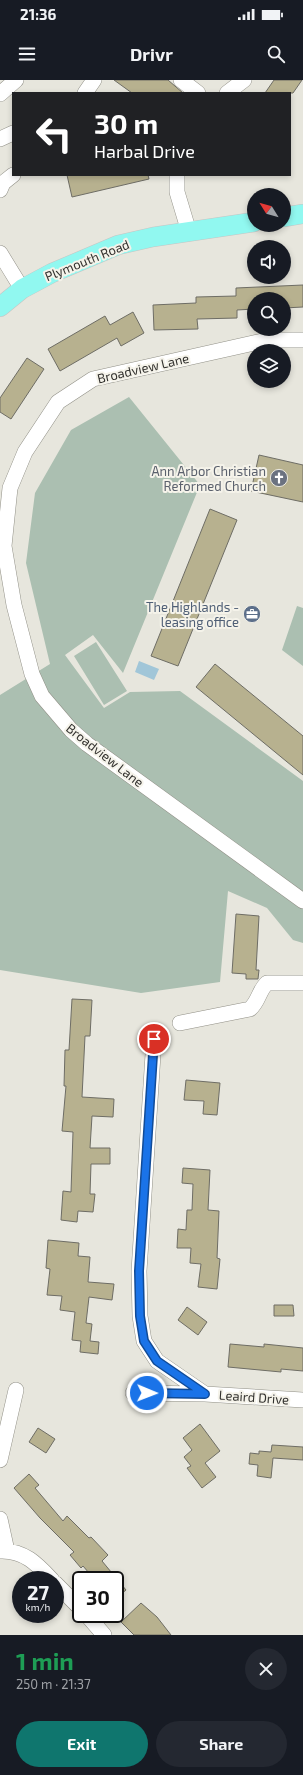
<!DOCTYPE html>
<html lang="en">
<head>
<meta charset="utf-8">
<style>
  :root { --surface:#171b24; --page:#242831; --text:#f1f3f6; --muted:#9ea1a6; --accent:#0f766e }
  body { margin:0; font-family:"Exo 2",sans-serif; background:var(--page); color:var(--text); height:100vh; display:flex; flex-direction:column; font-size:15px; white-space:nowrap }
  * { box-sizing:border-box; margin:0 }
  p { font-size:13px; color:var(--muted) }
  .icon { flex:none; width:22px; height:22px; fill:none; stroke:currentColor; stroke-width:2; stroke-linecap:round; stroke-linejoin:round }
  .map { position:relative; height:1555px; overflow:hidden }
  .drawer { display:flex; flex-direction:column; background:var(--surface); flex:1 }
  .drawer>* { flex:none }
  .guide { position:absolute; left:12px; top:12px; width:279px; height:84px; border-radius:0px; box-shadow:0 2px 6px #0003; background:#202124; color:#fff; overflow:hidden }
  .needle { width:26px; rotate:307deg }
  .controls { position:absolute; left:247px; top:108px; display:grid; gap:8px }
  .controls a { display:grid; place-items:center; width:44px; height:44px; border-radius:50%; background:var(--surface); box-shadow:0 2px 6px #0003; font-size:20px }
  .speed { position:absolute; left:12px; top:1491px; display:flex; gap:8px; font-size:20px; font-weight:700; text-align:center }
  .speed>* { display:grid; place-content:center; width:52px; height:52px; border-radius:50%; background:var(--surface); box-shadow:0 2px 6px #0003; line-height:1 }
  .speed small { font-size:10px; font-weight:400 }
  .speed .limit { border:2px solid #111; border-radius:6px; background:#fff; color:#111 }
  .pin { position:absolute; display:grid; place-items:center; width:34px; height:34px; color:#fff; margin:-17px; border:2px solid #fff; border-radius:50%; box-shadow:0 1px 4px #0007 }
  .me { position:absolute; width:44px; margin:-22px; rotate:91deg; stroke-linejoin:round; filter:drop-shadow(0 0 3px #0008) }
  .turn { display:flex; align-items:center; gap:14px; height:84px; padding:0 16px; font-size:18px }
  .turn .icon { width:52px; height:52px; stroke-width:2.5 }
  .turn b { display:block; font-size:28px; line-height:34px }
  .round { display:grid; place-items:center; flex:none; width:42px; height:42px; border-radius:21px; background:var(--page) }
  .overview { display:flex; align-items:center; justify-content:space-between; height:68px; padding:0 16px }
  h1 { font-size:24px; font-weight:700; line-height:30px; color:#1e9e55 }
  .cta { display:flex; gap:8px; margin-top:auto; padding:8px 16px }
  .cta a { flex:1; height:46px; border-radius:24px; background:var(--accent); color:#fff; font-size:16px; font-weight:700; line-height:46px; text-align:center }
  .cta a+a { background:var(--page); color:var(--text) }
  .status { display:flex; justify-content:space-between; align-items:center; height:28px; padding:0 20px; background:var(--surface); direction:ltr }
  .status svg { height:11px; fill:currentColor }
  header { display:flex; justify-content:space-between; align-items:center; height:52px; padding:0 16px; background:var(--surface); font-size:18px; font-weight:700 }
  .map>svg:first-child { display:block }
</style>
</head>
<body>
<div class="status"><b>21:36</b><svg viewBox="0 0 49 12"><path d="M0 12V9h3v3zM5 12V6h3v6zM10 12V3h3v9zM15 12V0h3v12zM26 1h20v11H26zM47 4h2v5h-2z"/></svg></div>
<header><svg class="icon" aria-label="menu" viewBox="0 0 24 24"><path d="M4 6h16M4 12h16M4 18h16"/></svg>Drivr<svg class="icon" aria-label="search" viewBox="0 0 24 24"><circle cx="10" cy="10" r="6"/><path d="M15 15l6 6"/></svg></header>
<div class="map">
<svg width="303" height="1555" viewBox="0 0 303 1555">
  <rect width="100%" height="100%" fill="#e7e6dd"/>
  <path fill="#abbfb1" d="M129 317 200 405 123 593 93 555 65 575 104 628 130 612 180 611 303 701V863L293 860 267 828 228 811 220 902 141 913 0 890V615L50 584 26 483 35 413 71 350Z
    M297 526 303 528V586L282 570Z
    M96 562 127 611 104 625 74 576Z"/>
  <path fill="#a1c6d8" d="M139 581 159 589 154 600 135 592Z"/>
  <path fill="#b7b18f" stroke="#6e6d65" d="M114 0H168L183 13H132Z
    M274 0H302L293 13H265Z
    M67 95H148L149 99 72 117Z
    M303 205V227L284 228V219H254V229L237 230V238L197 239 198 249 154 250 153 225 196 223V217L236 216V208Z
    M133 232 144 253 121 266 117 258 60 291 48 269 105 236 110 245Z
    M27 278 44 289 11 339 0 332V318Z
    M259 375 303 385V422L251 411Z
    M210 429 237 440 178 586 151 576Z
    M215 584 303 656V695L196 607Z
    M236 834 259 836 256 890H259L258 899H246V894L232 893Z
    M72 919 92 920 90 956H85L82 1017 114 1019 113 1037 92 1036 90 1068H110V1084H91L90 1114H95L93 1132 78 1131 77 1142 61 1140 63 1111 71 1112 73 1052 62 1051 66 1006H64L65 970H69Z
    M186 1000 220 1003 217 1035 203 1034 204 1021 184 1020Z
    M183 1088 210 1090 208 1130 219 1131 217 1178 220 1179 217 1209 198 1207 201 1184 190 1183 191 1168H177L178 1149 186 1150 187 1130H192L193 1104 182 1103Z
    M48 1160 79 1163 78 1176 90 1177 88 1202 114 1204 112 1220 89 1217 86 1243 92 1244 90 1261 99 1262 98 1274 80 1272 81 1261 72 1260 75 1232 60 1230 62 1216 47 1215 50 1189 46 1188Z
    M274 1225H293L294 1236H274Z
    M187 1227 207 1242 198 1255 178 1240Z
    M230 1264 264 1267V1264L303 1268V1291L281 1289V1292L228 1287Z
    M200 1344 220 1371 205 1383 216 1397 202 1408 187 1388 191 1386 184 1377 192 1370 183 1358Z
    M38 1348 55 1359 46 1373 29 1362Z
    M272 1365 303 1367V1380L273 1378 271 1398 257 1396 258 1385 249 1384 250 1373 259 1374V1371L271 1372Z
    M29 1394 39 1405 35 1408 63 1441 67 1436 89 1458 91 1457 108 1475 102 1481 126 1510 115 1519V1500H95L83 1486 81 1488 70 1475 74 1472 40 1438 14 1408Z
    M141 1523 157 1537 171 1555H134L121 1542Z"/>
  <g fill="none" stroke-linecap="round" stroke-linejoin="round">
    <defs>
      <path id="minor" d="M181 0 198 13
        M85 13 94 0
        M227 13 244 0
        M0 14 16 0
        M0 59 13 53
        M177 95V112L189 152
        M0 110 3 103 13 95
        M0 173 22 209
        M303 260H267L93 299 58 322 25 372 10 408 4 466 14 525 32 594 42 616 71 650 87 664 303 821
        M180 943 250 929C259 921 259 910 267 903H303
        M154 959 139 1191 140 1236 144 1261 157 1281 205 1314
        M133 1313 205 1314 303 1320
        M0 1380 16 1310
        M0 1439 7 1471
        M0 1471C24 1470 37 1484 52 1500
        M55 1503 81 1529
        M86 1534 104 1555"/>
      <path id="major" d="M284 137 303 134
        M0 227 22 209 52 193 118 165 153 157 254 142"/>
    </defs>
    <use href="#minor" stroke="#919087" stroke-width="16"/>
    <use href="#major" stroke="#c6c5c4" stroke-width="20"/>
    <use href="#minor" stroke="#fff" stroke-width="15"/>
    <use href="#major" stroke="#91f8f0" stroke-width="19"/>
  </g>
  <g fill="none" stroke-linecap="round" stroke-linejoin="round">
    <defs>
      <path id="route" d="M147 1313 205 1314 157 1281 144 1261 140 1236 139 1191 154 959"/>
    </defs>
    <use href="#route" stroke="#114b97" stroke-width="10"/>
    <use href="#route" stroke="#1a73e8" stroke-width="7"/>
  </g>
  <defs>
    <symbol id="church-disc" viewBox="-11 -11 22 22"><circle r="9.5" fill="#6b7280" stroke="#f5f3ea"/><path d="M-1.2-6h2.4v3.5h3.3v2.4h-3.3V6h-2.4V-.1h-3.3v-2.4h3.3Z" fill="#fff"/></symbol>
    <symbol id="office-disc" viewBox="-11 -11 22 22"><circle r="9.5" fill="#5c6f8a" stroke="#f5f3ea"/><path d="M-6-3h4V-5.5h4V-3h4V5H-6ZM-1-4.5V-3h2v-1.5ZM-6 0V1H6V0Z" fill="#fff"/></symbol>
  </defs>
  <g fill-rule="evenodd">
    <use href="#church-disc" x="269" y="388" width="20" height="20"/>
    <use href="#office-disc" x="242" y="524" width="20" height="20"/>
  </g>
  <g text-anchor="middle" stroke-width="4" stroke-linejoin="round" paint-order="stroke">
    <g font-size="13" fill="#32312e" stroke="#f5f3ea">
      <text transform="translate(87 180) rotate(-22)" y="5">Plymouth Road</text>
      <text transform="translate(143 288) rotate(-13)" y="5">Broadview Lane</text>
      <text transform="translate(105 675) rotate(38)" y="5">Broadview Lane</text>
      <text transform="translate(254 1317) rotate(4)" y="5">Leaird Drive</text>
    </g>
    <g font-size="13" fill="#5b616d" stroke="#f5f3ea" text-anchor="end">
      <text x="266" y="396">Ann Arbor Christian<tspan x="266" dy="15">Reformed Church</tspan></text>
    </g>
    <g font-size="13" fill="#4e5e75" stroke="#f5f3ea" text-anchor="end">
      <text x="239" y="532">The Highlands -<tspan x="239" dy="15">leasing office</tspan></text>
    </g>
  </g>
</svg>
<div class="controls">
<a><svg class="needle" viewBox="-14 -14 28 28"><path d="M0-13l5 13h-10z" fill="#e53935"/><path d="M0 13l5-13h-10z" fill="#9ea1a6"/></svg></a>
<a><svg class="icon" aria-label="sound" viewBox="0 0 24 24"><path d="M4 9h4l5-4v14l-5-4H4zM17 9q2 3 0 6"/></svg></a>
<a><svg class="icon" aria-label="search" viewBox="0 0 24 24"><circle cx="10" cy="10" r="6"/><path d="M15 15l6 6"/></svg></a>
<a><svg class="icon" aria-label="layers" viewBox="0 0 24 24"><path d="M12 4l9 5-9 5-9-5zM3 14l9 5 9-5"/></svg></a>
</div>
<div class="speed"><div>27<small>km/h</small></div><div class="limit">30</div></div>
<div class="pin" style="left:154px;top:959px;background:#d93025"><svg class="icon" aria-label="arrive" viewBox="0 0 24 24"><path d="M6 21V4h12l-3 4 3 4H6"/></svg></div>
<svg class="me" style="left:147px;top:1313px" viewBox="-20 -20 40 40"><circle r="17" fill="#1a73e8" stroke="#fff" stroke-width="3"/><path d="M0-11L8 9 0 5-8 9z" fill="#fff"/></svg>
<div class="guide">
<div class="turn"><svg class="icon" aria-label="left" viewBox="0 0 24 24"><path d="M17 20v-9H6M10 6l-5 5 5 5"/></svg><div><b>30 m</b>Harbal Drive</div></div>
</div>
</div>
<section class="drawer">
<div class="overview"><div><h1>1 min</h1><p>250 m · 21:37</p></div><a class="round"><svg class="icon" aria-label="close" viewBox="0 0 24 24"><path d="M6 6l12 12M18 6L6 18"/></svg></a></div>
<div class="cta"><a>Exit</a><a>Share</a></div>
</section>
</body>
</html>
